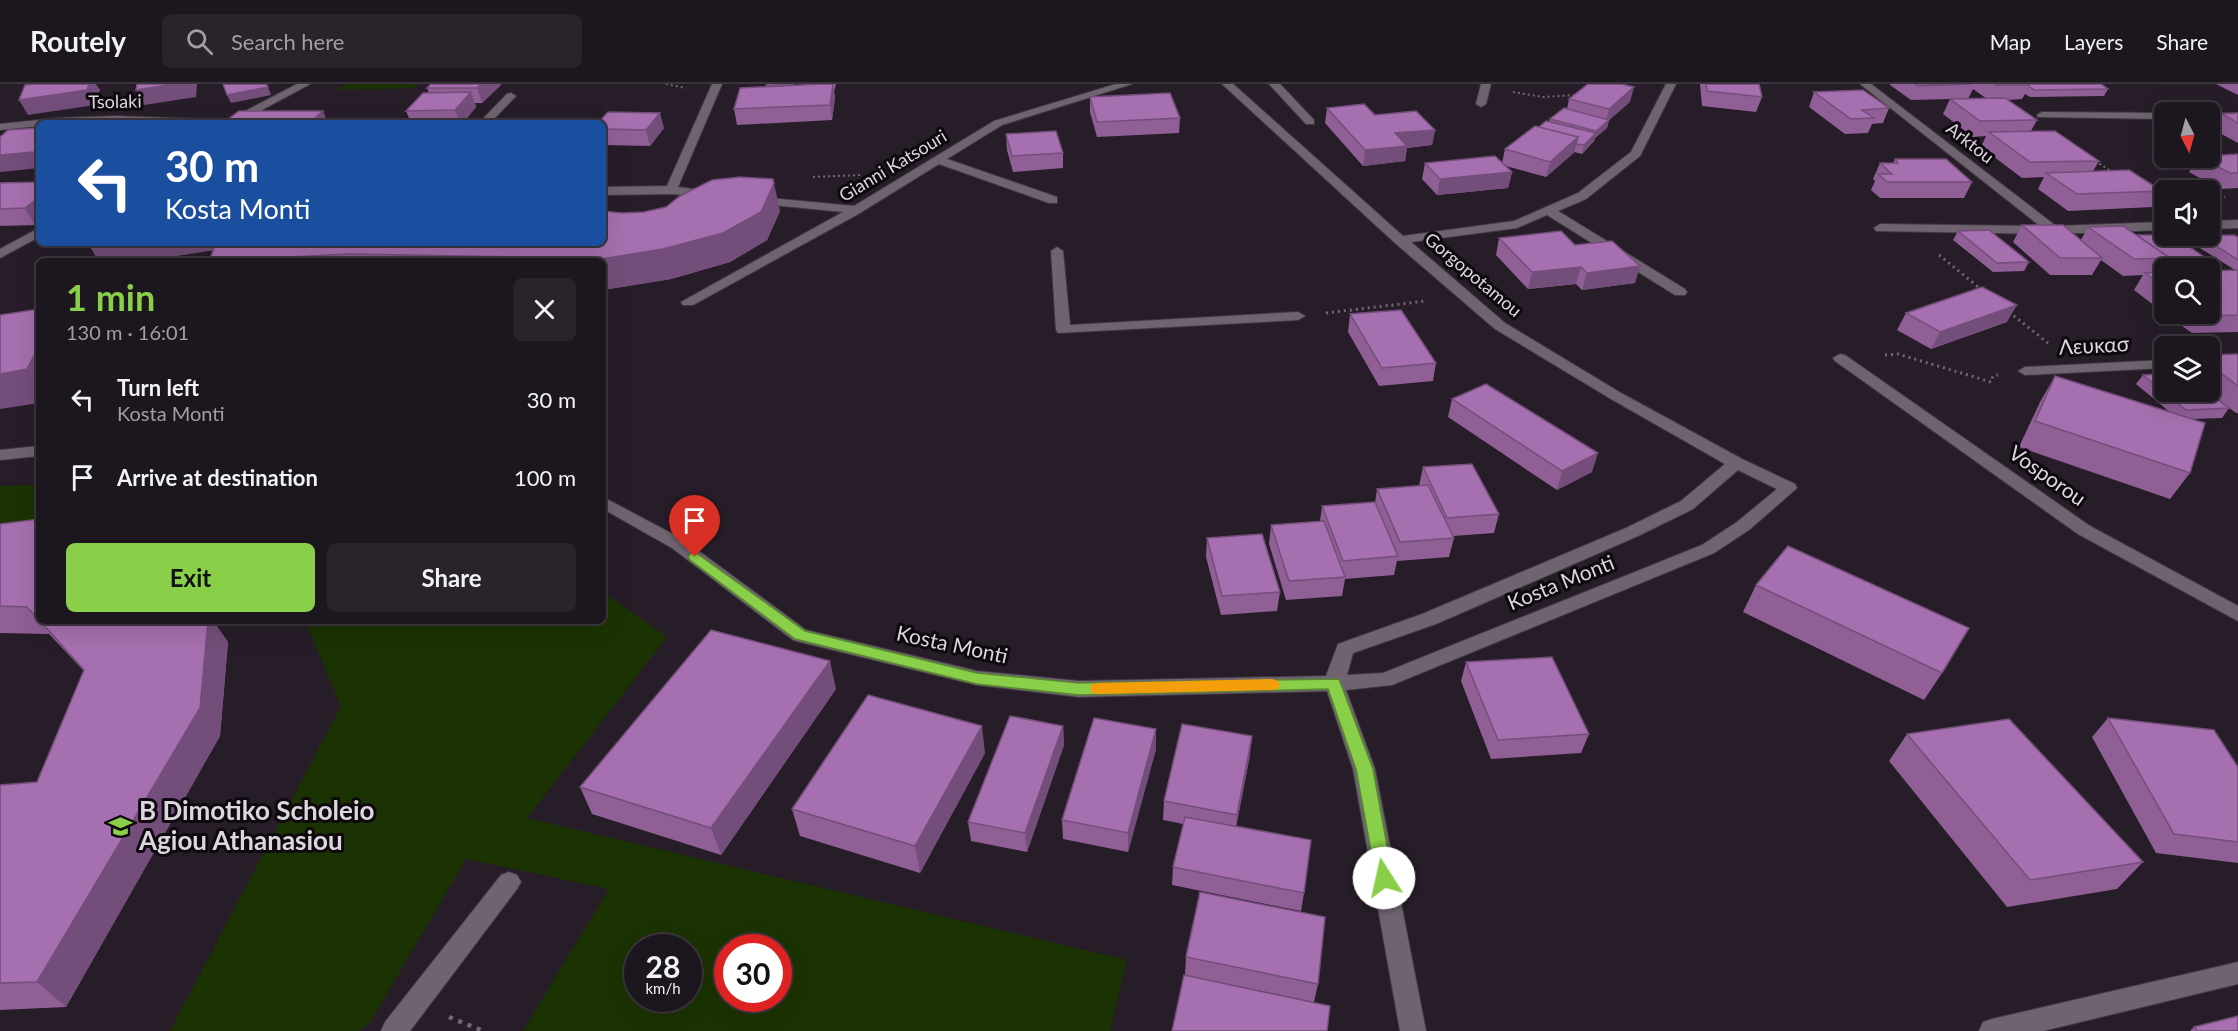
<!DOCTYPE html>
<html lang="en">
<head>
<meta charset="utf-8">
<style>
  :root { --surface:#1c161e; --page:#29232b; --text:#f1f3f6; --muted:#a09fa4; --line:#3a353c; --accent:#89cf49 }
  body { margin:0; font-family:Lato,sans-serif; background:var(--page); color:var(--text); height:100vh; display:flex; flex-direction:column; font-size:22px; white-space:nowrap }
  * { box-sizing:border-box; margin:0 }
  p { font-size:20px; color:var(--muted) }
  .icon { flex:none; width:33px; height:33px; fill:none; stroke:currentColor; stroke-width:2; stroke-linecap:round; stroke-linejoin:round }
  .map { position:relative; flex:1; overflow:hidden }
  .sheet { position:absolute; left:36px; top:174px; width:570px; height:366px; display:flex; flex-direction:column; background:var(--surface); border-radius:9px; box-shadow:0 6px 24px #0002,0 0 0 2px var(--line) }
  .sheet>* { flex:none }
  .top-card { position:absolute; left:36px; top:36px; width:570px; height:126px; border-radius:9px; box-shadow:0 6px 24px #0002,0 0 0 2px var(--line); background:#1a4fa0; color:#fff; overflow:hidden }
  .needle { width:39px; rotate:174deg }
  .fabs { position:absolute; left:2154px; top:18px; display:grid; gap:12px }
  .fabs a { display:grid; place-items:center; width:66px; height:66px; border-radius:9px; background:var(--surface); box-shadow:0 6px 24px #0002,0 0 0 2px var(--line); font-size:30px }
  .speed { position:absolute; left:624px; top:850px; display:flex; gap:12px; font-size:30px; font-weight:700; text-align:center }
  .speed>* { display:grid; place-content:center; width:78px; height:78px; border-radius:50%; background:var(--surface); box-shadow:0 6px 24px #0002,0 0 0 2px var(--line); line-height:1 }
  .speed small { font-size:15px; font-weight:400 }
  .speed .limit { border:9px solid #d22; background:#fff; color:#111 }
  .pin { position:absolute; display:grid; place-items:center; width:51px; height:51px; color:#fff; margin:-62px -26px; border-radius:50% 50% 50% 0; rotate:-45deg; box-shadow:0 0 6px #0007 }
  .pin .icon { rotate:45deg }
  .me { position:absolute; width:66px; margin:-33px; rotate:350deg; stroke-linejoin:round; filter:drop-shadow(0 0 4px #0008) }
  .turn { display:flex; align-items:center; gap:21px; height:126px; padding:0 30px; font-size:27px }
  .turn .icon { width:78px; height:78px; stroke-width:2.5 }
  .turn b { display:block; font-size:42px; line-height:51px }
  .round { display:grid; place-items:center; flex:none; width:63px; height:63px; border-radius:9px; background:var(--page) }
  .overview { display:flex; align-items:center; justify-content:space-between; height:102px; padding:0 30px }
  h1 { font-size:36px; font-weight:700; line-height:45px; color:var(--accent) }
  .primary-button { display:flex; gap:12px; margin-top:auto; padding:12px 30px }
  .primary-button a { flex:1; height:69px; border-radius:9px; background:var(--accent); color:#111; font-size:24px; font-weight:700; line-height:69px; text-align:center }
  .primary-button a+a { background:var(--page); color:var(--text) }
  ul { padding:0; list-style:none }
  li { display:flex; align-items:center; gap:18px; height:78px; padding:0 30px }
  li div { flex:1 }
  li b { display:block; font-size:22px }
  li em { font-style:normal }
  header { display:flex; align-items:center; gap:36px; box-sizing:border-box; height:84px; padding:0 30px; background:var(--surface); border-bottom:2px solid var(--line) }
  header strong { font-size:28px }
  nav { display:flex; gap:33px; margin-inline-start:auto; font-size:21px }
  .search { width:420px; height:54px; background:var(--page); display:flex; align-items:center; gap:15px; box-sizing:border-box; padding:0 21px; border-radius:9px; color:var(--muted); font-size:22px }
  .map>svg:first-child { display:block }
</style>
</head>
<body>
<header>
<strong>Routely</strong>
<div class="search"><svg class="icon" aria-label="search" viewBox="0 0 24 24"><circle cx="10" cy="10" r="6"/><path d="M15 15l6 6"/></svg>Search here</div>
<nav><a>Map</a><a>Layers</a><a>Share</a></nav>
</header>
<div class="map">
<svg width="2238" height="947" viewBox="0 0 2238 947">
  <rect width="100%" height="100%" fill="#261d28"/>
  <path fill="#1b3302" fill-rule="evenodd" d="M345 0H418L414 4 336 6Z
    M39 401V442L0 441V402Z
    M603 508 667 553 527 734 1127 876 1110 947H523L609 805 466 775 369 940 358 947H170L341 622 305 537H603ZM638 864H688V915H638ZM728 864H778V915H728Z"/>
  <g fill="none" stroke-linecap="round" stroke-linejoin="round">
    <defs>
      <path id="minor" d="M297 0H310L238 39H39V42L0 46V40L58 34 116 32 228 36Z
        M712 0H722L678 103 715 108V114L671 110 603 111V103L667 102Z
        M1116 0H1132L1002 41 947 75 1057 113V119H1049L939 80 860 129 693 221H683L681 218 843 128 753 119 747 115 749 112 854 122 994 37Z
        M1222 0H1233L1403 152 1514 137 1578 109 1631 68 1666 0H1676L1640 72 1586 115 1558 127 1685 205 1687 208 1685 211H1675L1547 131 1517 144 1411 158 1505 239 1621 309 1742 375 1795 400 1797 404 1749 446 1714 469 1392 601 1346 606 1375 685 1426 947H1400L1353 685 1327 607 1079 613 977 601 800 558 793 556 672 464 603 425V413L684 456 806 546 977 587 1079 597 1326 592 1338 560 1422 530 1626 444 1681 417 1725 380 1611 315 1495 245 1395 159ZM1738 386 1777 405 1737 438 1702 461 1383 589 1347 591 1353 569 1436 540 1638 452 1693 425Z
        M1269 0H1280L1314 36V40H1306Z
        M1481 0H1491L1486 20 1481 23 1476 20Z
        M1860 0H1871L2056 142 2164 138V146L2053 150 1876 147 1874 144 1880 140 2040 142Z
        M511 9 516 12 490 39H479L507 10Z
        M2042 28 2164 29V35L2038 33 2037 31Z
        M2210 29H2238V35H2210Z
        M2238 136V144L2210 145V137Z
        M39 144V153L0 174V165Z
        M1057 163 1063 167 1070 241 1298 228 1305 232 1298 236 1058 249 1056 246 1051 167Z
        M1840 270 1845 271 2090 442 2238 522V537L2078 450 1835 277 1833 274Z
        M2164 276V284L2025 291 2018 287 2025 283Z
        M39 362V372L0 376V366Z
        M509 788 517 791 521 798 517 805 410 947H381L385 938 501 791Z
        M2238 878V900L2043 947H1979L1983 938 1992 935Z"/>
    </defs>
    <use href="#minor" stroke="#403942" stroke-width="2"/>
    <path stroke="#716972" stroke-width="2" stroke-dasharray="2 3" stroke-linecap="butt" d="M666 0 686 4
      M1513 8 1543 13 1577 11
      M2095 77 2114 89
      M813 93 860 91
      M2149 100 2196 106
      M2210 108 2225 113"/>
    <path stroke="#716972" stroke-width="3" stroke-dasharray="2 4" stroke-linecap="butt" d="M1939 171 1982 206
      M2009 228 2048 259
      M1326 229 1426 217
      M1885 271 1898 270 1991 298 1993 292 1998 291"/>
    <path stroke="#716972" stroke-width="4.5" stroke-dasharray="4 6" stroke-linecap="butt" d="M449 933 483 947"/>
    <use href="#minor" fill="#6e636f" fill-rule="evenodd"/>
  </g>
  <path fill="#8f5f96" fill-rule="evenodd" d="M767 0H794V1L836 0 834 8 835 14 832 36 737 41 734 25 766 2Z
    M1700 0H1759L1762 13 1756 28 1702 22Z
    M1890 0H2101L2108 5 2104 12 2030 13 2025 10 2022 15 2007 16 2037 36 2031 47 2099 77 2093 87 2162 107 2153 123 2068 127 2038 105 2044 93 2022 94 1981 63 1986 52 1973 53 1943 30 1950 15 1911 16 1890 1ZM1973 5 1987 15H1968Z
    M2216 0H2238V11Z
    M501 1 482 19H475L476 23 463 39H411L406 27 429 9 427 4Z
    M1814 8 1889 24 1883 39 1872 40 1868 49 1845 50 1809 23Z
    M1090 13 1180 34 1179 49 1097 53 1090 28Z
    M1569 15 1630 18 1609 36 1607 44 1595 54 1594 57 1582 70 1574 68 1546 93 1506 82 1512 88 1508 104 1437 111 1422 95 1425 79H1502L1505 65 1539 43 1549 38 1550 35 1567 25Z
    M1327 24 1375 31 1435 46 1432 61 1407 64 1405 77 1363 82 1325 39Z
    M2238 29V59L2212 45 2222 30Z
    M603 39 664 44 650 62 603 61Z
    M1006 50 1063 69V84L1013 88 1007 66Z
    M2238 70V104L2220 105 2189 88 2198 74H2210Z
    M1895 75 1972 98 1964 114H1880L1871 106 1875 97 1873 95 1880 79H1893Z
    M39 98V138L35 141 0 142V99Z
    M780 127 767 156 730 178 671 195 603 206V177H210L213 166 99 177 88 159H603L622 129Z
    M2022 141 2081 156 2088 143 2137 151 2216 181 2212 187 2235 186 2195 161 2201 152 2238 153V248L2192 249 2165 230H2210V184H2166L2164 183 2160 188H2164V229L2134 206 2143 191 2123 192 2101 176 2092 191H2050L2013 158Z
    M1958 147 2029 178 2024 187 1993 188 1953 156Z
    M1499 154 1575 161 1635 199 1582 206 1576 200 1528 205 1496 171Z
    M1906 229 2007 238 1931 265 1897 246Z
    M1350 230 1436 279 1433 297 1379 302 1348 248Z
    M2210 271H2238V329H2236L2208 308H2210Z
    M2143 291 2229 324 2222 334 2191 335 2190 389 2170 415 2019 363 2040 318 2055 292 2171 329 2136 300Z
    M1452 315 1592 388 1557 406 1448 333Z
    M1423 383 1499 430 1494 449 1453 452 1454 454 1449 473 1397 477 1394 491 1345 495 1342 512 1286 516 1269 460 1271 441 1320 437 1322 422 1375 419 1377 405 1419 402Z
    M39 435V537H213L228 558 220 652 66 923 0 926V701L37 698 84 587 49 550 0 549V440Z
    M1207 454 1280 508 1277 527 1221 531 1206 473Z
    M1756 501 1942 589 1924 616 1743 528Z
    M1466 578 1589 650 1581 669 1491 675 1461 597Z
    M836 605 721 771 592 730 580 703Z
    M2108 634 2238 683V779L2156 769 2092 653Z
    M1063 642 1064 661 1027 768 971 757 968 738Z
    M1907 650 2143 778 2117 805 2007 823 1889 677Z
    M1156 665 1128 768 1063 755 1062 736Z
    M985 669 920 789 800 752 792 725Z
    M1250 671 1236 742 1304 809 1301 827 1172 801 1173 783 1183 740 1163 736 1164 717Z
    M1186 873 1318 900 1314 918 1185 891Z
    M2194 943 2238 947H2190Z"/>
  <path fill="#744e7a" d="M89 0H96L100 6 95 21 28 31 19 16Z
    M175 0H197L196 13 144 21 136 6Z
    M267 0 271 11 231 19 227 11Z
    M481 0H501V1L482 19 477 4Z
    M833 0 835 14 832 36 830 21Z
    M1634 3 1630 18 1609 36 1607 44 1595 54 1594 57 1582 70 1584 61 1595 50 1596 47 1605 40 1609 25Z
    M471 8 476 23 463 39H460L455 26Z
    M323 27 328 39H309Z
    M660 29 664 44 650 62 646 46Z
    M1435 46 1432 61 1407 64 1405 77 1363 82 1365 66 1395 49Z
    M1578 53 1574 69 1546 93 1550 78Z
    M39 64V84L0 88V71Z
    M1512 88 1508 104 1437 111 1440 95Z
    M774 99 780 127 767 156 730 178 671 195 603 206V177H589Z
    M39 113V138L35 141 25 124Z
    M88 159H217L215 166 145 177H99Z
    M1640 182 1635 199 1582 206 1587 189Z
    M1581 183 1576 200 1528 205 1532 188Z
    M2017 221 2007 238 1931 265 1940 248Z
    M39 262V319L0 325V290Z
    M1598 369 1592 388 1557 406 1562 387Z
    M208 537H213L228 558 220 652 66 923 37 898Z
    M830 577 836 605 721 771 711 744Z
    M982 642 985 669 920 789 915 762Z
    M1063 642 1064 661 1027 768 1025 749Z
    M1156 645V665L1128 768V749Z
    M1252 652 1250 671 1235 750 1237 731Z"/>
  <path fill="#a66faf" stroke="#744e7a" stroke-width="1.5" d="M35 0H89L87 6 19 16 25 1Z
    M137 0H175L136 6Z
    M223 0H266L268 3 227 11Z
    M431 0H481L477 4H427Z
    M767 0H792V1L766 2Z
    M822 0H833L830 21 734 25 740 4Z
    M1588 0H1621L1634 3 1609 25 1569 15Z
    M1706 0H1759L1762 13 1707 7Z
    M1915 0H1972L1917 2Z
    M1994 0H2029V1H1996Z
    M2029 0H2101L2108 5 2034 6 2029 2Z
    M1863 6 1889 24 1862 26 1874 34 1851 35 1814 8Z
    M471 8 455 26 406 27 423 9Z
    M1170 9 1180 34 1097 38 1090 13Z
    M2005 14 2037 36 1980 37 1950 15Z
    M1364 20 1375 31 1416 27 1435 46 1395 49 1407 62 1365 66 1327 24Z
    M1564 24 1609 36 1596 47 1550 35Z
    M239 27H323L309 39H223Z
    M608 28 660 29 646 46 603 45V39H598Z
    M2238 29V39L2222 30Z
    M1546 37 1596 49 1584 61 1576 60 1578 53 1539 43Z
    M1535 42 1578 53 1550 78 1505 65Z
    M39 44V64L34 68 0 71V53L8 46Z
    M1056 47 1063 69 1012 72 1006 50Z
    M2055 47 2099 77 2030 78 1989 48Z
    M2238 70V89H2230L2201 74H2210V72Z
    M1495 72 1512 88 1440 95 1425 79Z
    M1895 75H1946L1972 98H1887L1878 90H1892L1880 79H1898Z
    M2129 86 2162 107 2077 110 2046 89Z
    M740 93 773 95 774 99 761 128 723 149 663 165 589 177H559L531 173 348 170 209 177 216 159H603V127L622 129 644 128 666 123 680 112 712 96Z
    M39 98V113L25 124 0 125V99Z
    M2022 141H2063L2102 174H2060Z
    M2123 142 2170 174 2134 175 2088 143Z
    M1989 146 2029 178 1997 179 1958 147Z
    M1561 147 1575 161 1612 157 1640 182 1587 189 1581 183 1532 188 1499 154Z
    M2137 151H2164V152H2174L2216 181H2180Z
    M2234 151 2238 153V176L2201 152Z
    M2237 186 2238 187V231L2203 232 2200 230H2210V187Z
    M2164 188V203L2145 189Z
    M1982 203 2017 221 1940 248 1906 229Z
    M39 225V262L27 285 0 290V231Z
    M1401 226 1436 279 1382 284 1350 230Z
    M2237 270 2238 271V302L2210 281V271Z
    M2164 290V308H2208L2229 324 2186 326 2143 291Z
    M2055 292 2205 339 2190 389 2035 337Z
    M1486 300 1598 369 1562 387 1452 315Z
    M1472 380 1499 430 1447 434 1423 383Z
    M1428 401 1454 454 1400 458 1377 405Z
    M1375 418 1398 472 1343 477 1322 422Z
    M39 435V536L27 523 0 522V440Z
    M1324 437 1345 493 1289 497 1271 441Z
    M1262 450 1280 508 1222 512 1207 454Z
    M1788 462 1969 544 1942 589 1756 501Z
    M40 537H208L200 624 37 898 0 899V701L37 698 84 586Z
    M711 546 830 577 711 744 580 703Z
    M1552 573 1589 650 1498 656 1466 578Z
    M868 611 982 642 915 762 792 725Z
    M1010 632 1063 642 1025 749 968 738Z
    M1094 634 1156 645 1128 749 1062 736Z
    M2108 634 2214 646 2238 683V758L2174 750Z
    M2009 635 2143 778 2030 796 1907 650Z
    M1182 640 1252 652 1237 731 1164 717Z
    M1185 733 1311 756 1304 809 1173 783Z
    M1200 808 1325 833 1318 900 1186 873Z
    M1184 891 1330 922 1327 947H1172Z
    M2238 932V947H2198L2194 943Z"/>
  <path fill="#89cf49" stroke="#59872f" stroke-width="1.5" d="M695 468 805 547 977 589 1079 599 1339 595 1373 685 1393 794 1391 799 1384 802 1378 799 1376 794 1356 685 1328 605 1079 611 977 600 795 555 690 476 688 473 690 470Z"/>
  <path fill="#f59e0b" d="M1272 595 1278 597 1280 601 1278 605 1272 606 1098 610 1092 609 1090 604 1092 600 1098 599Z"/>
  <defs>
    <symbol id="school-bare" viewBox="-9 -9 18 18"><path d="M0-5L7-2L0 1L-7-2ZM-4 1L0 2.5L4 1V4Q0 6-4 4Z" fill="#89cf49" stroke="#0d090e" stroke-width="2.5" paint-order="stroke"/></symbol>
  </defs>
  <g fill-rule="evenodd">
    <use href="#school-bare" x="104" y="726" width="33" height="33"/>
  </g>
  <g text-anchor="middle" stroke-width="6" stroke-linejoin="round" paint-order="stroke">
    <g font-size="18" fill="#dcd6dd" stroke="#0d090e">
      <text transform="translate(115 18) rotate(-1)" y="6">Tsolaki</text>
      <text transform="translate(1970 59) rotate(38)" y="6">Arktou</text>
      <text transform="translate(893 82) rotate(-31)" y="6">Gianni Katsouri</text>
      <text transform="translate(1473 191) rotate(40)" y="6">Gorgopotamou</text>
    </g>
    <g font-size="21" fill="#dcd6dd" stroke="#0d090e">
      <text transform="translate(2094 262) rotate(-3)" y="7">Λευκασ</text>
      <text transform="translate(2047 392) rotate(35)" y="7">Vosporou</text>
      <text transform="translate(1561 499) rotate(-22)" y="7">Kosta Monti</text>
      <text transform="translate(952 561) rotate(12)" y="7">Kosta Monti</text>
    </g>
    <g font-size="26" font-weight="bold" fill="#dcd6dd" stroke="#0d090e" text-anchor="start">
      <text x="139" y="736">B Dimotiko Scholeio<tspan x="139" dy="30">Agiou Athanasiou</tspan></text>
    </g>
  </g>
</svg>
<div class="fabs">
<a><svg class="needle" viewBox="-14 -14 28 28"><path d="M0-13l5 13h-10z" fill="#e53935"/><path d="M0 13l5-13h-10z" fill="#a09fa4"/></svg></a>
<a><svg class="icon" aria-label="sound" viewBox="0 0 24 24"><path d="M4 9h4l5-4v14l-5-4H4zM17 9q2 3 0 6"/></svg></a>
<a><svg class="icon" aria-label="search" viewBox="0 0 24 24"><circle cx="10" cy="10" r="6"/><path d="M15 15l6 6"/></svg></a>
<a><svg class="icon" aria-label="layers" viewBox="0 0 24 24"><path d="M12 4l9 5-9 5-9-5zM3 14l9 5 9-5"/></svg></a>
</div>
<div class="speed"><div>28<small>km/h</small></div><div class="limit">30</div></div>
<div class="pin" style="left:695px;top:473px;background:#d93025"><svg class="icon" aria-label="arrive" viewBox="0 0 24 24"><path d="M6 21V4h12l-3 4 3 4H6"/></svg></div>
<svg class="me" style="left:1384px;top:794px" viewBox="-20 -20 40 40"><circle r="19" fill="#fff"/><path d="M0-13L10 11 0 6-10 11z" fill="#89cf49"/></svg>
<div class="top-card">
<div class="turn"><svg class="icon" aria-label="left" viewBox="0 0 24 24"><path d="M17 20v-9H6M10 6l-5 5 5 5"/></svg><div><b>30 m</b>Kosta Monti</div></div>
</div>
<section class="sheet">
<div class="overview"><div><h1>1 min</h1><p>130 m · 16:01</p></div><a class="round"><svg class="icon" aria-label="close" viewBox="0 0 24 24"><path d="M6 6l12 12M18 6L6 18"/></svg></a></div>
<ul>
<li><svg class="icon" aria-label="left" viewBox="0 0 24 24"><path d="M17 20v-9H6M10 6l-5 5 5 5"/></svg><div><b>Turn left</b><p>Kosta Monti</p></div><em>30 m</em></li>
<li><svg class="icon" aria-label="arrive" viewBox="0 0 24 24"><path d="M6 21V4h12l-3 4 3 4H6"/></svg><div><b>Arrive at destination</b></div><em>100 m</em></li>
</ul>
<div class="primary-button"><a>Exit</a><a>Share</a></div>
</section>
</div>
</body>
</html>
